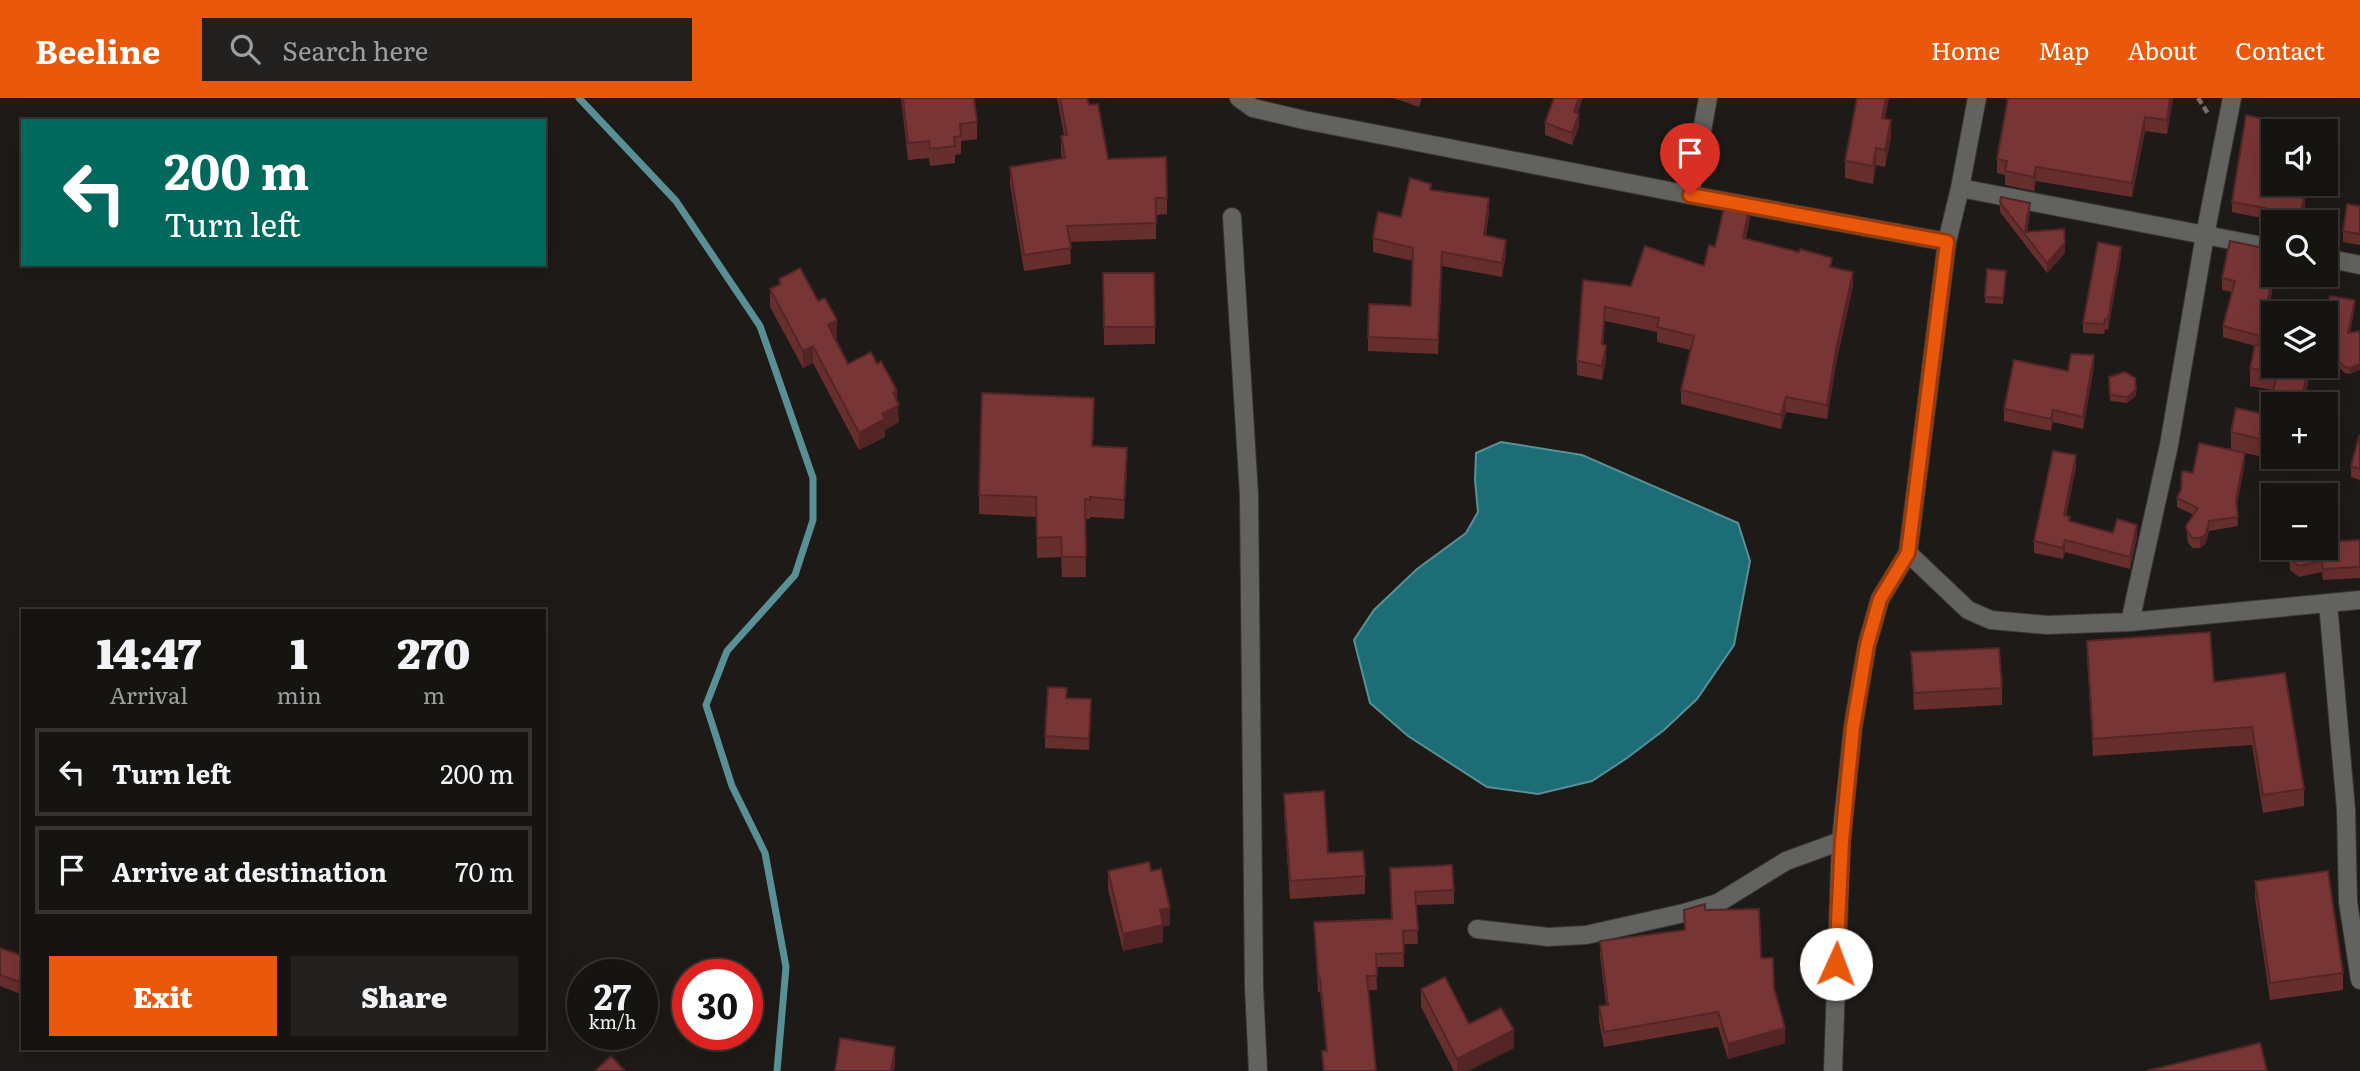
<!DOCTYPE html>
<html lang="en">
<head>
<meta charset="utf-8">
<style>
  :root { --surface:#161411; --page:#23211f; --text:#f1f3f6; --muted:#9e9e9f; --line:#353331; --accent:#ea580c }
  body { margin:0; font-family:Literata,serif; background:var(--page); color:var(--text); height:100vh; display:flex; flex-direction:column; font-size:26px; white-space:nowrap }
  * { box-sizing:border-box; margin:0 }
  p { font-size:23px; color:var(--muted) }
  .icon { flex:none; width:38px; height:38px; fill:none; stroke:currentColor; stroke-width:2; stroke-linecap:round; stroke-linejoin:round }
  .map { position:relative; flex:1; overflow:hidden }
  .sheet { position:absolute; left:21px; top:511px; width:525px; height:441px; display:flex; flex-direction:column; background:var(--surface); border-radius:0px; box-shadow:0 7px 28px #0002,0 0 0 2px var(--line) }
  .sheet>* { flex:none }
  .hud { position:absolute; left:21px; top:21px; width:525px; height:147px; border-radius:0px; box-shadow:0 7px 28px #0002,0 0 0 2px var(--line); background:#00695c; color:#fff; overflow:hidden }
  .controls { position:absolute; left:2261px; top:21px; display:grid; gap:14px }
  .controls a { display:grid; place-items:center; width:77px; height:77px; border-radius:0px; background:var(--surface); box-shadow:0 7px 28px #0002,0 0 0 2px var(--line); font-size:35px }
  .speed { position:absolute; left:567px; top:861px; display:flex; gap:14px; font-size:35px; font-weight:700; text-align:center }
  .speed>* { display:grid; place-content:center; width:91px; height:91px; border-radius:50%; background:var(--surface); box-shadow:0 7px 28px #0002,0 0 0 2px var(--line); line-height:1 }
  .speed small { font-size:18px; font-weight:400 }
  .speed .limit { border:10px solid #d22; background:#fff; color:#111 }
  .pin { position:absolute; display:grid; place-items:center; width:60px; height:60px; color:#fff; margin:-72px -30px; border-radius:50% 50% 50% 0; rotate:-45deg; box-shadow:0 0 7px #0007 }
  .pin .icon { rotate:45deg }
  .me { position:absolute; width:77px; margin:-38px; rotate:2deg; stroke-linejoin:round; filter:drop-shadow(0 0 5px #0008) }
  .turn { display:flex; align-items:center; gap:24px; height:147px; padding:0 28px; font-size:32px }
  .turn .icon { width:91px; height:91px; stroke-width:2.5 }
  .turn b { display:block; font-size:49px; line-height:60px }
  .eta { display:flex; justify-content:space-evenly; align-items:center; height:119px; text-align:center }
  .eta b { font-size:42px; font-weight:800; line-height:49px }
  .action { display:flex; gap:14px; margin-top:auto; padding:14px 28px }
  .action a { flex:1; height:80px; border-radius:0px; background:var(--accent); color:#fff; font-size:28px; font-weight:800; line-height:80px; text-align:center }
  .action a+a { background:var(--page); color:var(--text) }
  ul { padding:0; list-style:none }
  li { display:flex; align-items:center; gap:21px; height:88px; margin:0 14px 10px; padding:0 14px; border:4px solid var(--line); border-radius:0px }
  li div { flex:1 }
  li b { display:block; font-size:26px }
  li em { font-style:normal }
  header { display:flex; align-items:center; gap:42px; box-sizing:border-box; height:98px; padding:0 35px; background:var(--accent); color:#fff }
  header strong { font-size:33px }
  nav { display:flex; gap:38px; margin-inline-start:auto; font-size:24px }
  .search { width:490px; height:63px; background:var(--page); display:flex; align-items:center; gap:18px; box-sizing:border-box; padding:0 24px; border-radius:0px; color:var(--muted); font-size:26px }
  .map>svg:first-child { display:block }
</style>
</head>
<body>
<header>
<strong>Beeline</strong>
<div class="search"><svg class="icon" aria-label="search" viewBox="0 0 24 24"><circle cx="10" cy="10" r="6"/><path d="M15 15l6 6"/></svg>Search here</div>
<nav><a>Home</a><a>Map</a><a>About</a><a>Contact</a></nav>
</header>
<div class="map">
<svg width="2360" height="973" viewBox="0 0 2360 973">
  <rect width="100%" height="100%" fill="#1e1a17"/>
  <path fill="#1d6d77" stroke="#589096" stroke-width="2" d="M1501 344 1582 357 1738 425 1750 463 1734 547 1697 601 1664 632 1627 660 1592 683 1538 696 1487 689 1408 638 1370 605 1354 542 1374 512 1417 471 1466 435 1478 414 1475 382 1476 355Z"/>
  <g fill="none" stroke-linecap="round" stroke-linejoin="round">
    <path stroke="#589096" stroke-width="7" d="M579 0 676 103 760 228 813 380V422L795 477 727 553 706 607 732 688 765 755 786 869 777 973"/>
    <defs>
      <path id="street" d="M1239 0 1253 10 1304 22 1690 97 1947 144
        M1960 90 2273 150
        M1690 97 1708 0
        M1232 119 1249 397 1254 889 1258 973
        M2326 160 2360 167
        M1908 455 1968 512 1991 522 2047 527 2130 524 2360 502
        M2328 505 2346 712 2348 804 2360 882
        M2130 524 2169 347 2205 137 2232 0
        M1477 831 1548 839 1586 837 1684 815 1718 805 1786 763 1841 743
        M1833 973 1841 743 1853 629 1867 547 1880 501 1908 455 1947 144 1960 90 1977 0"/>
    </defs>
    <use href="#street" stroke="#3a3633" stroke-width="20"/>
    <path stroke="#726e6c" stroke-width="4.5" stroke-dasharray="7 3.5" stroke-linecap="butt" d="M2198 0 2209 17"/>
    <use href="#street" stroke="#626260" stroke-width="18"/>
  </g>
  <path fill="#672e2e" d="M901 0H974L977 24V41L961 43V56L955 57V65L930 68 929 60 908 62Z
    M1057 0H1087L1089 7 1108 61 1167 100V116L1156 117V141L1070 144 1071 166 1024 173 1010 86V69L1062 61 1061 54V38L1064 37Z
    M1393 0H1422L1419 9Z
    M2008 0H2173L2167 36 2145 33 2132 99 2036 83 2034 93 2005 87V77L1997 75V61Z
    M1577 16 1579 28 1572 47 1545 37V25Z
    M1885 21 1891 39 1885 69 1876 67 1873 86 1845 80V63Z
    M2271 34 2263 86 2305 106 2302 124H2273L2266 123V121L2232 114V104Z
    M1431 92 1489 114 1486 138 1506 156 1502 179 1442 168 1438 256 1368 253V239L1411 208 1413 163 1373 154V140L1401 119Z
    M2000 104 2030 115 2027 134 2065 155 2047 175 2000 114Z
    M2360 108V147L2343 144V133Z
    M1750 120 1746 141 1832 169 1853 188 1836 266 1827 321 1786 314 1781 331 1681 306V292L1691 252 1657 244V234L1605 223 1603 247 1606 262 1602 282 1577 277V263L1583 182 1631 188 1704 168 1715 149Z
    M2121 159 2108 232 2105 231 2104 236 2083 235V225Z
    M1103 175 1155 229V246L1104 247Z
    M2275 177 2262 248 2310 268V276L2273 306V359H2293L2292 365 2245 355V364L2237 407 2238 428 2209 433 2206 445 2200 450H2193L2188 445 2186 428 2194 417 2177 409V400L2193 375 2231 352V334L2268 317 2273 292 2250 288V270L2255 248 2223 239V228L2232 194 2222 192V180Z
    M2006 179 2003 206 1985 205V199Z
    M779 181 837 240 835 241 848 266 897 304 899 324 885 332V339L859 352 813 265 803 270 770 209V191L779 187Z
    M2355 208 2350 235 2360 233 2350 276 2345 275 2337 268 2326 265V220Z
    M2094 269 2083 331 2053 324 2051 333 2004 323V311L2068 273Z
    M2109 279 2136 298 2127 305 2110 303Z
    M1094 320 1093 348 1127 370 1124 421 1090 419V421H1085L1086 479H1062L1061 459 1037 460 1036 419 979 416V397Z
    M2360 338V382L2351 379V368Z
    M2076 369 2066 418 2070 424 2113 435 2137 439 2130 471 2065 454 2063 461 2034 455V443Z
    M2360 442V480L2323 482 2322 474 2299 479 2290 472 2289 450Z
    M2087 543 2214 584 2304 691V708L2263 715 2252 647 2093 658 2087 561Z
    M1911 554 2002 590V607L1914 612Z
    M1091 613 1089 652 1045 650V638Z
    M1284 696 1328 755 1365 778V796L1290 801 1284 714Z
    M1390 770 1454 792V806L1416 807 1418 846H1403L1404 869H1376L1377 892H1368L1376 973H1323L1322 953H1326L1320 894H1318L1314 824 1392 821Z
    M1108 773H1151L1170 827 1163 829V844L1123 853 1108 791Z
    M2255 783 2343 875V892L2270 902 2255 800Z
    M1684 812H1705L1761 860 1774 890 1785 945 1728 961 1718 929 1604 949 1599 923V908L1606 907 1600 858V843L1684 833Z
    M0 850 23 858V897L0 888Z
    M1421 891 1469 926 1514 950 1468 973H1454L1421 909Z"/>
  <path fill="#542526" d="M1579 0H1583L1574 26V14Z
    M1886 0H1889L1882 37V20Z
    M2170 0H2173L2167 36V22Z
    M1579 16V28L1572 47V35Z
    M2145 19V33L2132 99V85Z
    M1891 22V39L1885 69V52Z
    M2271 23V34L2262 97V86Z
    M1876 50V67L1873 86V68Z
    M2036 69V83L2034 93V79Z
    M2305 95V106L2302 124H2300Z
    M1489 100V114L1484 152V137Z
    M2030 105V115L2026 138 2025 134Z
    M1750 106V120L1743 154V140Z
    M1506 142V156L1502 179V165Z
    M2065 145V155L2047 175V165Z
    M2121 149V159L2108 232V221Z
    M1853 174V188L1836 266 1827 321V307L1836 252Z
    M2273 177H2275L2261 249V238Z
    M2355 202V208L2348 241V235Z
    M1605 209V223L1602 261V246Z
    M837 222V240L828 244V227Z
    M813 248V265L803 270V253Z
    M1606 248V262L1602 282V268Z
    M2094 257V269L2083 331V319Z
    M2360 266V272L2350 276V270Z
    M2309 268H2310V276L2304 306H2300Z
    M2136 292V298L2127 305V299Z
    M897 293 899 324 885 332V339L859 352V335L882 316 893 295Z
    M1786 299V314L1781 331V317Z
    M2053 312V324L2051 333V321Z
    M1127 350V370L1124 421V402Z
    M2245 355V364L2236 411V401Z
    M2076 357V369L2064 429V417Z
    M2209 423V433L2206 445 2200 450V440Z
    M2137 427V439L2130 471V459Z
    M2065 442V454L2063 461V450Z
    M1170 810V827L1163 829V844L1123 853V836L1160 812Z
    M1785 930V945L1728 961V946Z
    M1514 932V950L1468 973H1457V961Z
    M895 949V967L894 973H891Z"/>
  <path fill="#783536" stroke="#542526" stroke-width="2" d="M903 0H974L977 24 960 26 961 38 954 39 955 48 930 51 929 43 908 45Z
    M1060 0H1087L1089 7 1098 6 1108 61 1166 59 1167 100H1156V125L1067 128 1071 150 1024 157 1010 69 1065 60 1061 38 1067 37Z
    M1554 0H1579L1574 14 1579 16 1572 35 1545 25Z
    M1857 0H1886L1882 20 1891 22 1885 52 1876 50 1873 68 1845 63Z
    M2008 0H2170L2167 22 2145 19 2132 85 2036 69 2034 79 2005 73 2007 63 1997 61Z
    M2246 17 2271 23 2262 86 2305 95 2300 119 2266 112V110L2232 104Z
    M1410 80 1431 86 1430 92 1489 100 1484 137 1506 142 1502 165 1442 154 1438 242 1368 239 1369 206 1411 208 1413 150 1373 140 1378 114 1401 119Z
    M2001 99 2030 105 2025 134 2064 131 2065 145 2047 165 2000 104Z
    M1726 101 1750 106 1743 140 1799 154 1800 151 1832 160 1830 169 1853 174 1836 252 1827 307 1786 299 1781 317 1681 292 1694 238 1657 229 1659 220 1605 209 1602 246 1606 248 1602 268 1577 263 1583 182 1631 188 1645 148 1704 168 1709 147 1715 149Z
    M2347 106 2360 108V136L2343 133Z
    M2230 143 2273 152V176L2261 238 2223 228 2235 183 2222 180Z
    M2098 144 2121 149 2108 221H2105L2104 226 2083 225Z
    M800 170 818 203 825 200 837 222 828 227 848 266 871 254 877 266 881 263 897 293 893 295 899 307 882 316 885 321 859 335 813 248 803 253 770 191 781 186 779 181Z
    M1987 171 2006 173 2003 200 1985 199Z
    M1103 175H1154L1155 229H1104Z
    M2330 198 2355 202 2348 235 2360 233V266L2350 270 2345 269 2337 262 2326 259V220Z
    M2255 247 2273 251V268H2309L2300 306H2273V344L2231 334 2236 310 2268 317 2277 276 2250 270Z
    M2071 256 2094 257 2083 319 2053 312 2051 321 2004 311 2014 262 2068 273Z
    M2125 274 2135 280 2136 292 2127 299 2110 297 2109 279Z
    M982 295 1094 300 1092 348 1127 350 1124 402 1090 399V402L1085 401 1086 459H1062L1061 439 1037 440 1036 399 979 397Z
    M2359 338H2360V371L2351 368Z
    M2199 345 2245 355 2236 401 2238 419 2209 423 2206 436 2200 440H2193L2188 435 2186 428 2198 410 2177 400 2181 392 2182 373 2193 375Z
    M2053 353 2076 357 2064 417 2070 419 2069 423 2113 435 2117 421 2137 427 2130 459 2065 442 2063 450 2034 443Z
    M2360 442V469L2323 471 2322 463 2299 468 2290 461 2289 450H2326V444Z
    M2210 534 2214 584 2285 575 2304 691 2263 697 2252 629 2093 641 2087 543Z
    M1999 550 2002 590 1914 595 1911 554Z
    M1048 589 1067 590 1066 600 1091 601 1089 641 1045 638Z
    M1324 693 1328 755 1363 753 1365 778 1290 783 1284 696Z
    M1149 764 1151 773 1161 771 1170 810 1160 812 1163 827 1123 836 1108 773Z
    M1452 767 1454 792 1415 794 1418 832 1403 833 1404 855 1376 856 1377 878H1367L1376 973H1324L1322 953H1327L1320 880H1318L1314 824 1392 821 1390 770Z
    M2328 773 2343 875 2270 885 2255 783Z
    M1705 806V812L1759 811 1761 860H1773L1774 890 1785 930 1728 946 1718 914 1604 934 1599 908 1608 907 1600 843 1685 832 1684 812Z
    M0 850 23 858V885L0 877Z
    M1445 879 1469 926 1501 910 1514 932 1457 961 1421 891Z
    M840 940 895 949 891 973H835Z
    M2260 945 2267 973H2146Z
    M611 958 625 973H595Z"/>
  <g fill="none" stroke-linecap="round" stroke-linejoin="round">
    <defs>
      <path id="route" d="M1690 97 1947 144 1908 455 1880 501 1867 547 1853 629 1842 743 1836 866"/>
    </defs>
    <use href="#route" stroke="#983908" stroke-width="18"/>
    <use href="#route" stroke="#ea580c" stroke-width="12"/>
  </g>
</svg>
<div class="controls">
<a><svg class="icon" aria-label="sound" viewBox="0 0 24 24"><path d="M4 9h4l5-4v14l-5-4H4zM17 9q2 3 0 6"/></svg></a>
<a><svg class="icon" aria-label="search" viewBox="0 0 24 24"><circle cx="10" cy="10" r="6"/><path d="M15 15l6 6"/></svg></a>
<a><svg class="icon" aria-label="layers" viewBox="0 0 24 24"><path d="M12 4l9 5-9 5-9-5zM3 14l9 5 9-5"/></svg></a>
<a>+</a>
<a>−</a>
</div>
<div class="speed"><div>27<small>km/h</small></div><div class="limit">30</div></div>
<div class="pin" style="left:1690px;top:97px;background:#d93025"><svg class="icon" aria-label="arrive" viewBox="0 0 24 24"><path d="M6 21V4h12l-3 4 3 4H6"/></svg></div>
<svg class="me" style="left:1836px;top:866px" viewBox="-20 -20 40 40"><circle r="19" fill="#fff"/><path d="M0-13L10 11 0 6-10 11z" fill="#ea580c"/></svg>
<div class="hud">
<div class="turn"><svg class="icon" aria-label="left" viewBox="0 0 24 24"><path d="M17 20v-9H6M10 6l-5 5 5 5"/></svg><div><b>200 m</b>Turn left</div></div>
</div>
<section class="sheet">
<div class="eta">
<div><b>14:47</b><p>Arrival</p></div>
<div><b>1</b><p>min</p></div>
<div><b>270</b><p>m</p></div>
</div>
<ul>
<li><svg class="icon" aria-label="left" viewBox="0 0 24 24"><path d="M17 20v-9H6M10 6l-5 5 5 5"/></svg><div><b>Turn left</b></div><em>200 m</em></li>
<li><svg class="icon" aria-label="arrive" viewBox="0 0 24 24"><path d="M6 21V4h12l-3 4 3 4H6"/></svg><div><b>Arrive at destination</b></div><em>70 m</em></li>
</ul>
<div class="action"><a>Exit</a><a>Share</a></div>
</section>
</div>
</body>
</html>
